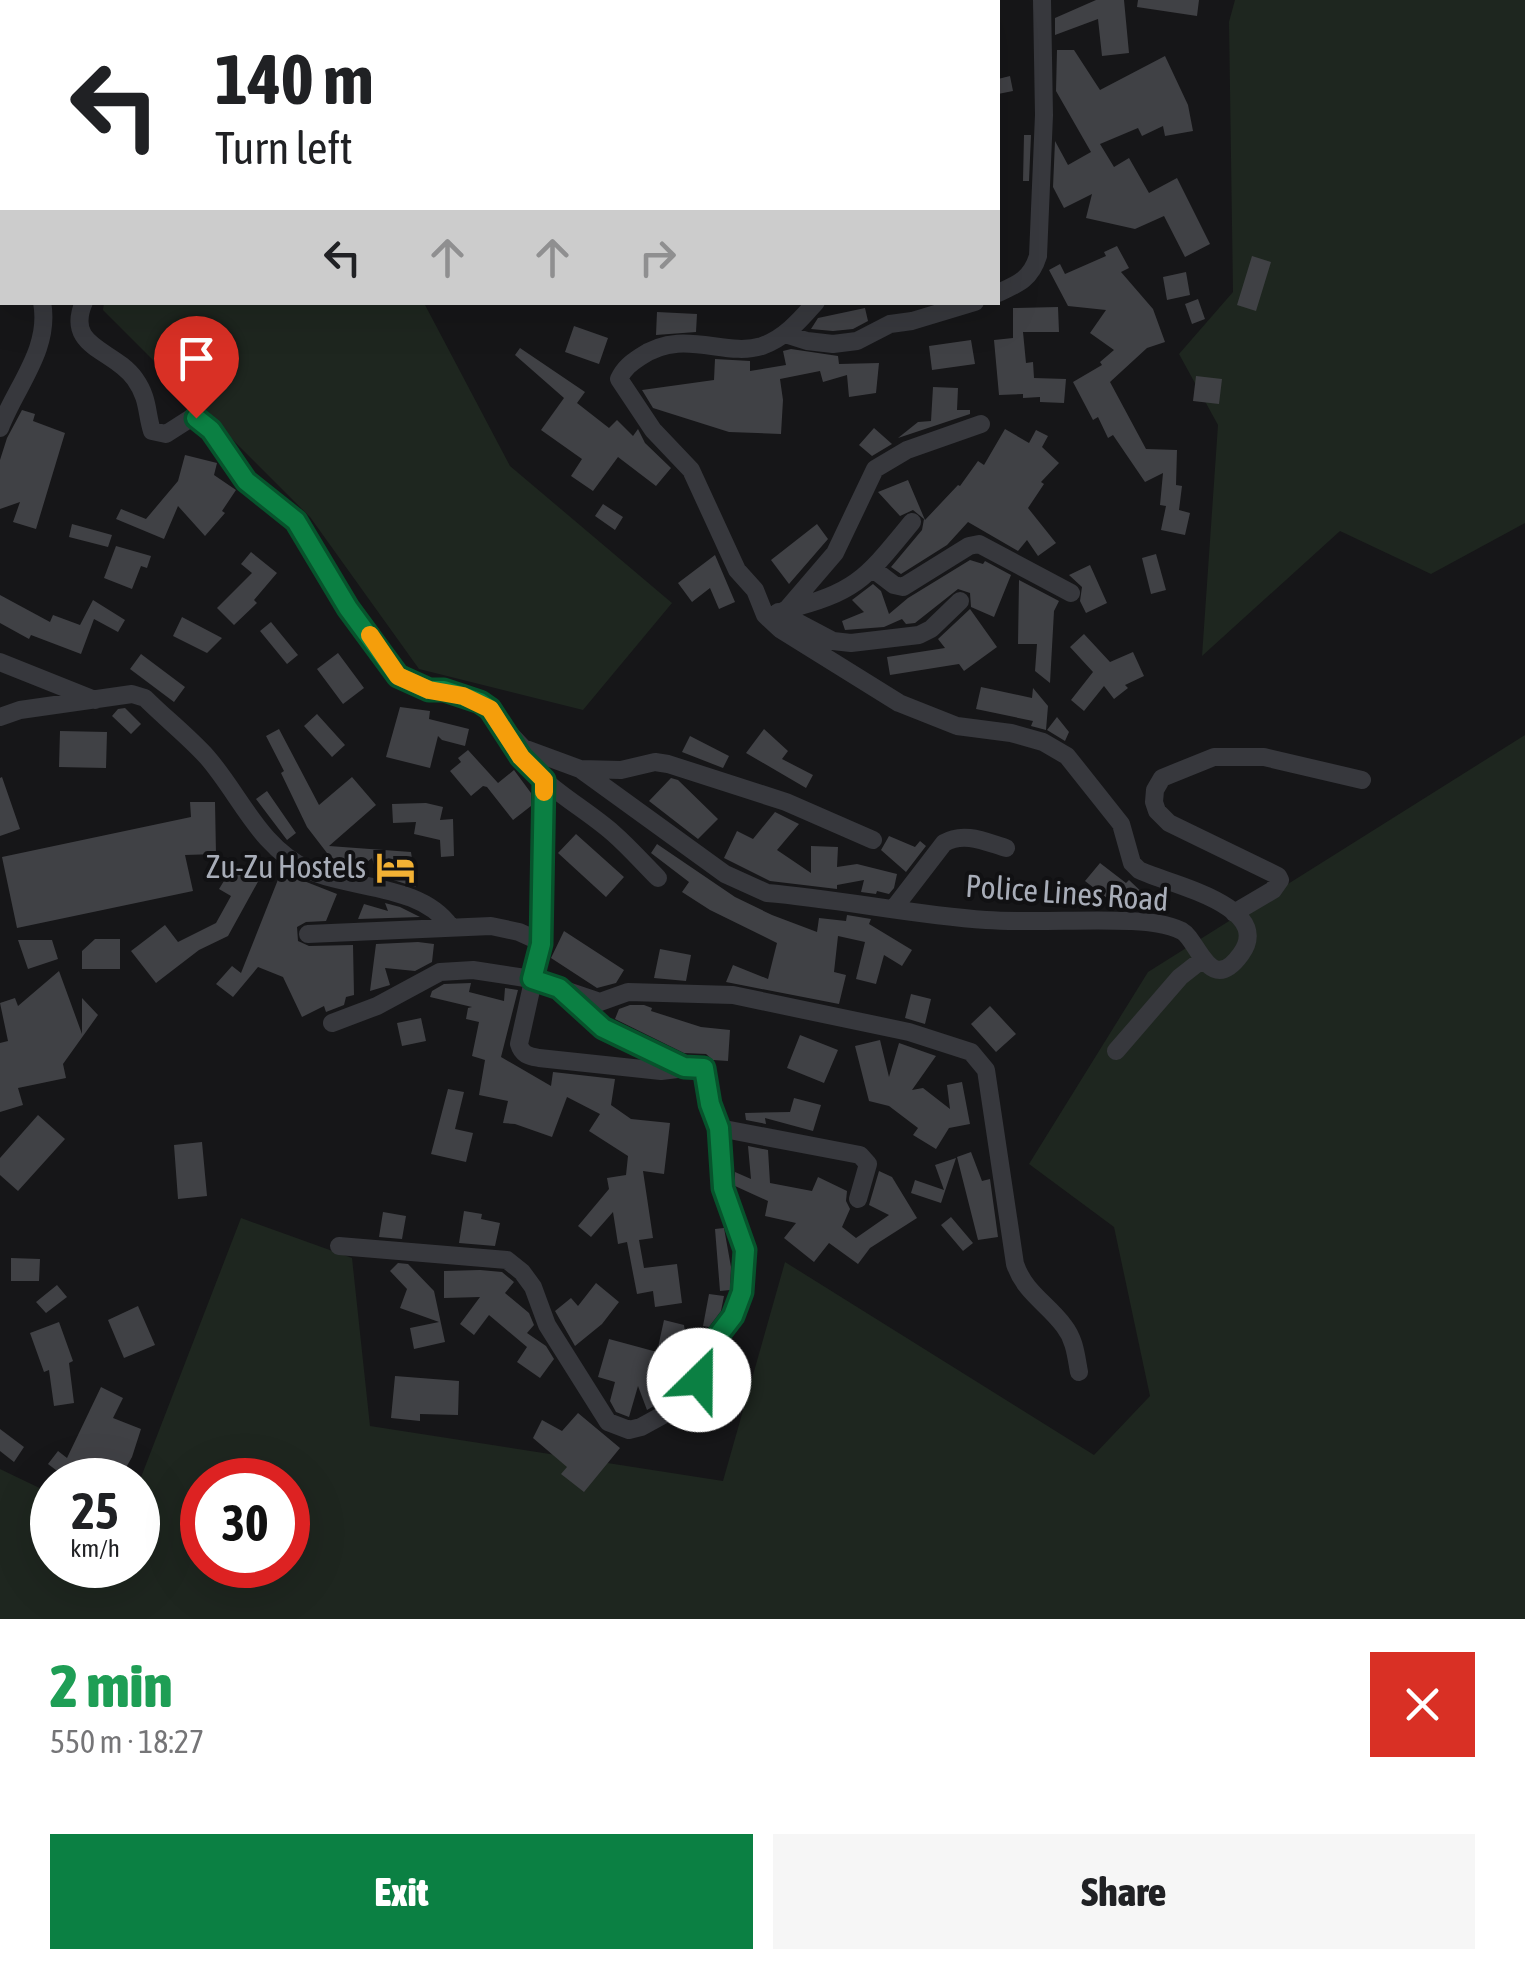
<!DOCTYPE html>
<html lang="en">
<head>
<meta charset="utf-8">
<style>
  :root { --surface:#fff; --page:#f6f6f6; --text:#202124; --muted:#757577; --accent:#0b8043 }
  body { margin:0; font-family:"Asap Condensed",sans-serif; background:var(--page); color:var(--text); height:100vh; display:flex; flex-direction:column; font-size:38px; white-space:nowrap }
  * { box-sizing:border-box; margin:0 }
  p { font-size:32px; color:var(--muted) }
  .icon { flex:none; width:55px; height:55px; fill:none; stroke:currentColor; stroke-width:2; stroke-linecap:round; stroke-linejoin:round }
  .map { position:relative; height:1619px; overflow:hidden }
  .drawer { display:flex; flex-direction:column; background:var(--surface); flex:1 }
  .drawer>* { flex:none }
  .top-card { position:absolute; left:0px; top:0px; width:1000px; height:305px; box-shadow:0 10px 40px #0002; background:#fff; color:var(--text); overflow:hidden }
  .speed { position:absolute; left:30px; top:1458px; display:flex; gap:20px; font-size:50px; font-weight:700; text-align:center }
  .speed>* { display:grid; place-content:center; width:130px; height:130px; border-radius:50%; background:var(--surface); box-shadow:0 10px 40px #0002; line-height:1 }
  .speed small { font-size:25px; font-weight:400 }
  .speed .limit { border:15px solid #d22; background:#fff; color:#111 }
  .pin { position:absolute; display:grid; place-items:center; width:85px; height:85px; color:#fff; margin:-102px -42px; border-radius:50% 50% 50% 0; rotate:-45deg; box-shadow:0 0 10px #0007 }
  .pin .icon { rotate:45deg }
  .me { position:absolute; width:110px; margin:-55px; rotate:23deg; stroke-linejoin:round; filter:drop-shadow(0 0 8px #0008) }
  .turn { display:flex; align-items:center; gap:35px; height:210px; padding:0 50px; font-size:45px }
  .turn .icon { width:130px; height:130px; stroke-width:2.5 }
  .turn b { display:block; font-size:70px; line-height:85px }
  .lanes { display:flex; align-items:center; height:95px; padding:0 50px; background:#0003; justify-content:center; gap:50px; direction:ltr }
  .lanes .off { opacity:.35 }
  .round { display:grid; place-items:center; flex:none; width:105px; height:105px; border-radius:0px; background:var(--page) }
  .head { display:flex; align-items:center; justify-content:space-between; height:170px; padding:0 50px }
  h1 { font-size:60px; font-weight:800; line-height:75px; color:#1e9e55 }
  .primary-button { display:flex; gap:20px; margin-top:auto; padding:20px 50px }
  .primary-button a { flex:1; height:115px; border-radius:0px; background:var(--accent); color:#fff; font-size:40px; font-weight:800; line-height:115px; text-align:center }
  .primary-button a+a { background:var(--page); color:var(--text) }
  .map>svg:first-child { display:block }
</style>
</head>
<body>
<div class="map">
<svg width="1525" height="1619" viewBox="0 0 1525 1619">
  <rect width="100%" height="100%" fill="#161618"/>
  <path fill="#1e261f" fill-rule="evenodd" d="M0 0H494L495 2H2V27Z
    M499 0H895L891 2Z
    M1235 0H1525V523L1431 574 1340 531 1202 656 1218 425 1179 354 1233 292 1229 22Z
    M104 302 424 303 510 466 672 603 583 710 419 669 310 517 103 310Z
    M1525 735V1619H0V1469L52 1494V1565H138V1485L241 1218 352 1258 370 1426 723 1481 785 1262 1094 1455 1150 1396 1114 1227 1029 1164 1148 972ZM202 1480H288V1565H202Z"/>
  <path fill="#404145" d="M1096 0H1124L1129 53 1102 56 1098 19 1055 35V18Z
    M1138 0H1199L1197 16 1137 7Z
    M1057 50H1074L1100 90 1165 56 1188 105 1193 131 1165 136 1163 126 1142 136 1138 128 1100 144 1114 167 1129 158 1149 193 1177 178 1210 244 1185 257 1164 216 1135 229 1086 218 1092 194 1064 208 1053 187 1055 141 1068 165 1091 152 1056 91Z
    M1010 76 1013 91 998 94V79Z
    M1024 135H1031L1029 181H1023Z
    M1117 246 1129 268 1121 272 1153 309 1165 342 1147 348 1110 382 1146 449 1177 450 1176 485 1182 486 1179 510 1190 513 1185 535 1161 530 1166 506 1160 505 1163 473 1145 482 1113 435 1108 438 1098 417 1093 420 1073 382 1102 365 1100 362 1114 350 1090 333 1106 310 1068 306 1049 270 1060 264 1065 274 1106 256 1104 252Z
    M1252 256 1271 262 1256 311 1237 305Z
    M1186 272 1190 295 1167 300 1163 277Z
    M1198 299 1205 319 1192 324 1185 304Z
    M1058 307 1059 332H1023L1026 363 1033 362 1034 378 1066 379 1064 403 1040 402V397L1023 398V394L999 395 994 340 1013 338V308Z
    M865 308 868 321 853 329 833 331 811 329 818 318Z
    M657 312 697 314 696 332 656 335Z
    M574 326 608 338 599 364 565 352Z
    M971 340 975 364 932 370 929 346Z
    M520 348 585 392 577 403 609 428 617 420 633 436 638 429 645 443 671 468 656 486 618 457 593 491 571 476 582 459 541 430 564 398 515 355Z
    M791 349 838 356 839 364 879 363 876 393 849 397 847 375 823 382 820 371 780 379 783 400 781 434 729 432 653 408 642 390 714 380 715 359 750 361V371L786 365 783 351Z
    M1196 376 1222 379 1219 404 1193 401Z
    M933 387 958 388 957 410H970V414L898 438 918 422 931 421Z
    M22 410 35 414 33 421 65 433 36 529 13 522 20 502 0 509V460L7 438Z
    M874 428 892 444 872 456 859 445Z
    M1005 429 1029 443 1036 430 1048 436 1042 447 1059 463 1041 482 1044 484 1028 508 1056 543 1038 556 1027 540 1018 551 968 522 947 545 901 574 891 567 922 530 924 519 913 510 900 516 878 492 908 480 925 520 958 485 960 486 978 461 984 465Z
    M185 455 217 463 214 475 236 490 222 511 225 513 205 536 178 506 164 539 116 519 121 509 146 519 178 481Z
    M603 504 623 517 615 530 595 516Z
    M72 524 112 535 108 547 69 537Z
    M817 524 828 539 789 584 771 560Z
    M116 546 151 556 147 568 141 566 132 589 104 578Z
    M251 552 277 573 254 600 257 603 234 625 217 608 252 573 241 564Z
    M1156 554 1166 590 1151 594 1142 558Z
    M715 555 735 602 719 609 710 588 692 602 678 583Z
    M970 560 983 564 985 561 1011 575 994 617 971 607 970 593 958 589 915 623 906 624 902 619 884 627 845 630 842 621 864 612 852 600 873 584 881 591 889 614 908 598Z
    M1090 565 1107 603 1086 613 1080 601 1082 587 1069 575Z
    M1019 580 1059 601 1054 611 1050 683 1035 671 1037 644H1018Z
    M0 595 50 622 53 615 80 625 93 600 125 620 118 632 94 619 81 654 31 635 29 639 0 623Z
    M970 609 997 647 964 671 959 664 890 675 887 657 945 648 938 639Z
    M182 617 222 638 207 653 173 636Z
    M271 622 298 655 287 664 260 631Z
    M1084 634 1110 662 1133 652 1144 676 1125 685 1128 688 1114 699 1104 686 1084 711 1071 700 1093 672 1070 647Z
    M338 653 364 688 343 704 317 669Z
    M141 654 185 687 174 702 130 669Z
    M981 687 1032 698 1033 688 1048 706 1046 730 1031 726 1033 721 976 709Z
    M400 707 430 711 429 719 469 729 465 746 442 740 438 736 430 768 386 757Z
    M125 708 141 724 131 734 112 716 118 709Z
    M317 714 345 745 332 757 304 726Z
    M1057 717 1069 732 1065 741 1047 730Z
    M279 729 319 805 352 777 376 805 329 846 411 852 416 887 377 875 372 858 356 871 337 866 307 827 281 773 284 771 266 736Z
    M764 729 788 751 782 759 813 775 806 788 746 753Z
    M60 731 107 732 106 768 59 767Z
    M690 736 729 756 723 768 682 752Z
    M468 750 498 783 514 770 531 793V806L513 820 487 787 483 786 471 796 450 771 461 762 458 758Z
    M2 777 20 829 0 836V778Z
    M671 778 678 780 718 819 698 839 649 801Z
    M267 791 296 833 287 840 256 799Z
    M190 802H215L216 854 185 855 193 891 17 928 2 857 191 817Z
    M426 803 443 807 440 820 453 819 454 856 441 857 440 840 414 834 416 822 393 823 392 804Z
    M775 812 799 824 777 850 811 873V846L838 847 837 867 857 864 897 874 894 888 889 894 877 891 876 894 861 892 864 880 837 885V889L770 881 724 858 737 831 753 839Z
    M576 834 624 877 606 897 558 853Z
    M889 836 915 847 920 841 926 846 906 872 881 850Z
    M657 844 735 897 772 915 817 932 819 918 846 921 847 915 871 919 869 924 912 950 902 966 884 955 876 984 856 979 865 942 838 936 834 972 846 975 839 1004 726 982 733 965 768 979 777 943 710 910 682 892 689 882 651 853Z
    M235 863 260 878 228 936 199 950 156 983 131 951 165 925 178 942 216 923 231 896 219 889Z
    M1100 863 1126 883 1129 880 1148 898 1138 909 1125 908 1110 894 1107 898 1085 881Z
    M281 872 337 894 326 921 306 922 297 927 298 941 309 946 353 945 354 995 346 997 344 1005 326 1012 324 1006 302 1017 283 977 258 967 233 997 216 984 232 966 241 973Z
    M385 903 400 907 420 917 358 919 364 904 388 911Z
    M564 931 624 970 616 983 597 988 551 958Z
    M95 939H120V969H82V951Z
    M18 940H52L58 959 28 969Z
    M418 942 434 944 432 962 415 971 385 968 390 985 370 991 376 944Z
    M660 949 691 955 686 981 654 978Z
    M59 971 82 1034V998L98 1015 63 1064 66 1078 18 1088 23 1105 0 1112V1043L8 1041 0 1003 15 998 18 1006Z
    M471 983 469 992 504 1001 505 988 518 990 501 1057 551 1086 553 1072 615 1079 611 1105 631 1119 670 1123 664 1174 643 1171 653 1238 639 1240 644 1268 677 1264 682 1303 655 1307 653 1291 637 1294 627 1242 618 1244 613 1212 591 1237 578 1226 609 1189 607 1178 626 1175 628 1156 589 1131 600 1114 567 1097 552 1137 515 1124 503 1123 508 1101 479 1095 485 1060 472 1056 479 1022 466 1019 468 1008 472 1007 430 997 432 991 444 984Z
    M911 994 931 999 925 1024 905 1018Z
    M630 1005H644L652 1008 651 1011 701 1027 730 1030 728 1061 713 1060 706 1054 684 1053 615 1019 619 1009Z
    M990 1006 1016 1034 996 1052 971 1024Z
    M421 1018 426 1041 402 1046 397 1023Z
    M800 1035 838 1050 824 1083 787 1068Z
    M880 1040 889 1077 899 1043 936 1056 912 1090 923 1088 950 1109 947 1085 962 1082 970 1124 949 1128 936 1149 913 1135 918 1128 889 1106 869 1101 855 1046Z
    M448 1089 464 1092 455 1129 473 1133 466 1162 431 1154Z
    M794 1098 821 1105 813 1131 765 1118 766 1124 746 1120 745 1113 790 1112Z
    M38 1115 65 1139 18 1191 0 1175V1158Z
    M202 1142 207 1196 178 1199 174 1145Z
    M748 1146 768 1150 770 1183 812 1191 818 1177 847 1191 846 1201 850 1209 842 1227 856 1238 889 1215 869 1205 879 1171 892 1177 917 1218 870 1248 858 1264 829 1243 814 1262 784 1238 796 1223 765 1216 768 1201 735 1186V1172L751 1179Z
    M971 1152 982 1181 990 1179 998 1237 978 1240 957 1157Z
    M956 1158 941 1203 911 1193 915 1180 944 1190 935 1165Z
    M464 1211 482 1214 481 1219 500 1223 495 1246 459 1243Z
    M383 1212 406 1216 402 1239 379 1237Z
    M951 1217 973 1243 963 1251 941 1225Z
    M724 1228 731 1267 730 1290 720 1291 715 1229Z
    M11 1258 40 1259 39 1281H11Z
    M398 1263 408 1264 434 1291 445 1342 414 1349 410 1328 439 1322 400 1308 407 1289 390 1271Z
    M480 1270 502 1272 514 1282 505 1293 529 1313 534 1325 527 1333 546 1346 554 1359 540 1378 517 1362 527 1347 489 1315 474 1335 460 1324 480 1297 444 1298V1271Z
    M596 1283 619 1302 602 1324 575 1346 555 1311 571 1298 578 1306Z
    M57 1285 67 1297 46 1313 36 1302Z
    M709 1294 724 1296 721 1311 709 1327 703 1326Z
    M138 1306 155 1345 124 1358 108 1320Z
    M664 1320 684 1325 689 1361 686 1376 661 1370 671 1396 647 1410 638 1386 629 1417 616 1412 610 1401 615 1382 598 1377 609 1339 657 1352Z
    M59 1322 73 1361 69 1363 74 1403 54 1406 49 1370 44 1372 30 1333Z
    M395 1376 459 1381 458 1415 420 1414V1421L391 1418Z
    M101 1387 123 1398 113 1418 141 1429 132 1457 119 1480H91L84 1464 69 1480 48 1464 58 1451 67 1458Z
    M578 1413 620 1448 584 1492 561 1474 567 1467 533 1438 542 1420 562 1431Z
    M0 1429 24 1447 14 1462 0 1451Z"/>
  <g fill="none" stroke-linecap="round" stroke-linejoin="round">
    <path stroke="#37383d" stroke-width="18" d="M417 0V2
      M0 251 2 249
      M998 293C1018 284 1031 279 1038 256L1044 115 1042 0
      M84 302C64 348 114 349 135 379 149 399 146 412 152 431L166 434 191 418 202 421 246 481 285 510 307 536 348 608 398 676 429 689 444 690 480 702 523 748 580 769 725 874 767 893C840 899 912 915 986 920 1034 923 1082 919 1130 921 1146 922 1167 923 1182 931 1198 940 1210 997 1241 954 1276 905 1164 883 1139 870L1132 863 1121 824 1067 756 1043 742 1011 733 957 726 899 703 780 629 765 615 755 590 737 570 691 470 653 430 619 379C624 368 631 363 640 357 683 327 724 358 762 346 785 338 800 320 816 302
      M785 334 807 341 833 344 857 341 890 324 912 321 975 302
      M0 428C16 386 51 349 42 302
      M873 569 894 585 903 587 969 546 979 544 1071 593
      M787 609 835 553 875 469 907 450 981 424
      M785 610C857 592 866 578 912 522
      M778 612 833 641 851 643 919 635 931 629 960 601
      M0 662 95 700
      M0 717 20 710 132 694 145 698C165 718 188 736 207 757 241 796 259 847 309 870 352 890 420 884 450 926
      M514 744C536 784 580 804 613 833 629 847 643 863 658 878
      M580 769 621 770 655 762 668 764 786 802 873 840
      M544 780 541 945 519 1044C522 1055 529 1056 539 1058L661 1071 702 1066 714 1122 719 1128 860 1155 868 1164 858 1199
      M894 908 944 843C964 831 986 842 1006 848
      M1234 913 1273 890 1280 880 1278 876 1169 823 1157 811 1154 802 1155 790 1162 778 1214 757H1264L1362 780
      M308 934 491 926 519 932 541 942
      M567 996 603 1027 684 1067
      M332 1023 377 1006 440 972 473 970 532 979 600 1002 628 992 733 995 909 1032 971 1052 986 1070 1015 1264C1025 1293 1047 1303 1064 1326 1075 1340 1076 1356 1079 1372
      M1116 1051 1180 977 1203 959
      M339 1246 507 1260 522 1272 533 1287 547 1325 608 1422 629 1430 641 1427 683 1404 695 1390 704 1354 733 1316 742 1292 745 1250 723 1189 719 1128"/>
  </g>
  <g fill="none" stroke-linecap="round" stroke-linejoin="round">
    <defs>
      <path id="route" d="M196 418 211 430 246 481 296 521 348 608 398 676 429 690H444L480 702 490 709 521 757 544 780 541 944 532 979 559 988 603 1028 684 1067 704 1068 710 1104 719 1128 723 1188 745 1250 742 1292 733 1316 704 1354 699 1380"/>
    </defs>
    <use href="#route" stroke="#07532c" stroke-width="25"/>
    <use href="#route" stroke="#0b8043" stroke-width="18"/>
    <path stroke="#f59e0b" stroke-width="18" d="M370 635 398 676 429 690 463 696 490 709 521 757 544 780V792"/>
  </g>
  <defs>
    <symbol id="hotel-bare" viewBox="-9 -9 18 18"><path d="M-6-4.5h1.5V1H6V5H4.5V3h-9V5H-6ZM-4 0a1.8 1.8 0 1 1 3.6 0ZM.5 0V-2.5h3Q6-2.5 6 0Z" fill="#f2b134" stroke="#111113" stroke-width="2.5" paint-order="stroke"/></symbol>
  </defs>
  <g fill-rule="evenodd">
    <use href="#hotel-bare" x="368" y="840" width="55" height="55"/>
  </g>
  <g text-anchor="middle" stroke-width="8" stroke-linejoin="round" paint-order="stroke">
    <g font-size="32" fill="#a8adb8" stroke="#111113" text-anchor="end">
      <text x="366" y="878">Zu-Zu Hostels</text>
    </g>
    <g font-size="32" fill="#a8adb8" stroke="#111113">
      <text transform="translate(1067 893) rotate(4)" y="11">Police Lines Road</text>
    </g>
  </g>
</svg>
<div class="speed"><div>25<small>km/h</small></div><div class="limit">30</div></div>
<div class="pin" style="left:196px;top:418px;background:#d93025"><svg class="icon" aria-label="arrive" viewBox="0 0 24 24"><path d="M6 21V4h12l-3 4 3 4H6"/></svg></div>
<svg class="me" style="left:699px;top:1380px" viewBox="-20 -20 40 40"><circle r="19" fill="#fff"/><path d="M0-13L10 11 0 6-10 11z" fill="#0b8043"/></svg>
<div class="top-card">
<div class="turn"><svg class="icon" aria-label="left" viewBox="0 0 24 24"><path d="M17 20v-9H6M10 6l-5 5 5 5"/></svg><div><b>140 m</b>Turn left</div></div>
<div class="lanes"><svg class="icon" aria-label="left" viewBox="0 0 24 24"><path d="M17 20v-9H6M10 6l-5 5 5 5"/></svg><svg class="icon off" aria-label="ahead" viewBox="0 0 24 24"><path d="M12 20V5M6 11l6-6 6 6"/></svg><svg class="icon off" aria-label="ahead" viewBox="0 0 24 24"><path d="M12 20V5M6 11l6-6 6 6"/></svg><svg class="icon off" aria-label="right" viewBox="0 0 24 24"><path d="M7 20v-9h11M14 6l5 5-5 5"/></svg></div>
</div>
</div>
<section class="drawer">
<div class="head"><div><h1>2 min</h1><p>550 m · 18:27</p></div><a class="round" style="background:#d93025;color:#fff"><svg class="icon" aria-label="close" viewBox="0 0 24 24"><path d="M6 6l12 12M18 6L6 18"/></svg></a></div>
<div class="primary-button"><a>Exit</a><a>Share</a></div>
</section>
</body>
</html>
